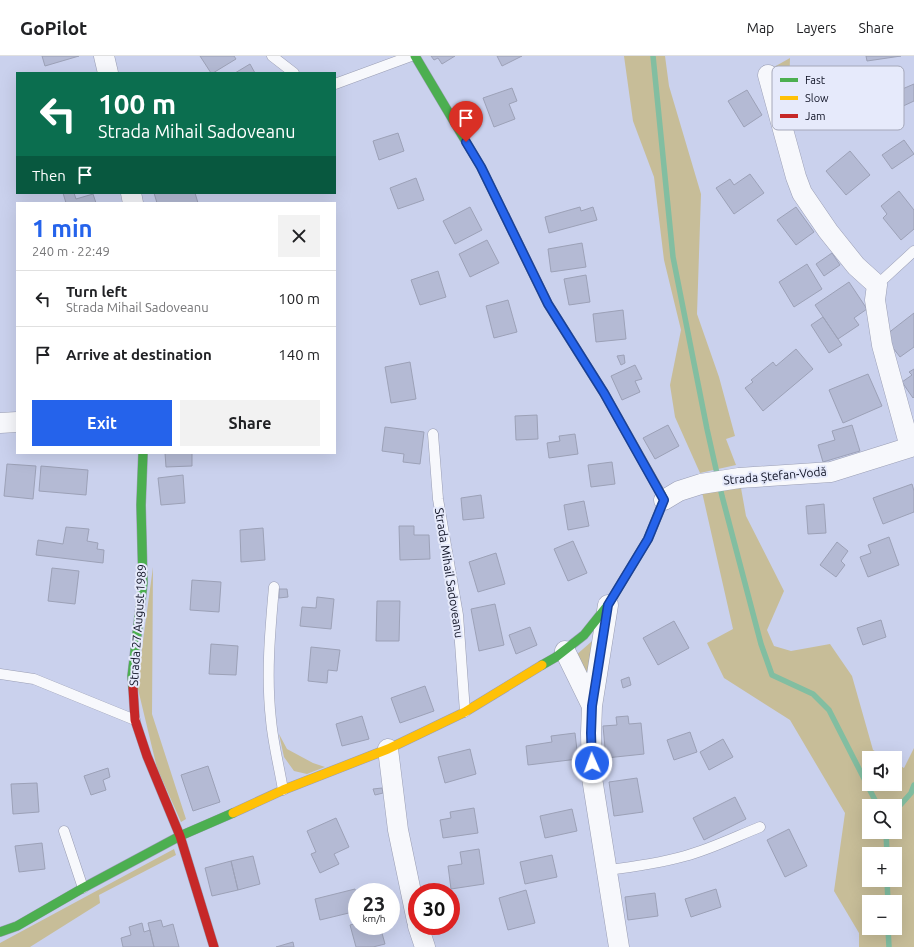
<!DOCTYPE html>
<html lang="en">
<head>
<meta charset="utf-8">
<style>
  :root { --surface:#fff; --page:#f2f2f2; --text:#202124; --muted:#757577; --line:#e0e0e0; --accent:#2563eb }
  body { margin:0; font-family:Ubuntu,sans-serif; background:var(--page); color:var(--text); height:100vh; display:flex; flex-direction:column; font-size:15px; white-space:nowrap }
  * { box-sizing:border-box; margin:0 }
  p { font-size:13px; color:var(--muted) }
  .icon { flex:none; width:22px; height:22px; fill:none; stroke:currentColor; stroke-width:2; stroke-linecap:round; stroke-linejoin:round }
  .map { position:relative; flex:1; overflow:hidden }
  .side { position:absolute; left:16px; top:146px; width:320px; height:252px; display:flex; flex-direction:column; background:var(--surface); border-radius:0px; box-shadow:0 4px 16px #0002 }
  .side>* { flex:none }
  .hud { position:absolute; left:16px; top:16px; width:320px; height:122px; border-radius:0px; box-shadow:0 4px 16px #0002; background:#0b6e4f; color:#fff; overflow:hidden }
  .controls { position:absolute; left:862px; top:695px; display:grid; gap:8px }
  .controls a { display:grid; place-items:center; width:40px; height:40px; border-radius:0px; background:var(--surface); box-shadow:0 4px 16px #0002; font-size:20px }
  .speed { position:absolute; left:348px; top:827px; display:flex; gap:8px; font-size:20px; font-weight:700; text-align:center }
  .speed>* { display:grid; place-content:center; width:52px; height:52px; border-radius:50%; background:var(--surface); box-shadow:0 4px 16px #0002; line-height:1 }
  .speed small { font-size:10px; font-weight:400 }
  .speed .limit { border:6px solid #d22; background:#fff; color:#111 }
  .pin { position:absolute; display:grid; place-items:center; width:34px; height:34px; color:#fff; margin:-41px -17px; border-radius:50% 50% 50% 0; rotate:-45deg; box-shadow:0 0 4px #0007 }
  .pin .icon { rotate:45deg }
  .me { position:absolute; width:44px; margin:-22px; rotate:358deg; stroke-linejoin:round; filter:drop-shadow(0 0 3px #0008) }
  .turn { display:flex; align-items:center; gap:14px; height:84px; padding:0 16px; font-size:18px }
  .turn .icon { width:52px; height:52px; stroke-width:2.5 }
  .turn b { display:block; font-size:28px; line-height:34px }
  .then { display:flex; align-items:center; height:38px; padding:0 16px; background:#0003; gap:8px; font-size:15px }
  .round { display:grid; place-items:center; flex:none; width:42px; height:42px; border-radius:0px; background:var(--page) }
  .headline { display:flex; align-items:center; justify-content:space-between; height:68px; padding:0 16px }
  h1 { font-size:24px; font-weight:700; line-height:30px; color:var(--accent) }
  .cta { display:flex; gap:8px; margin-top:auto; padding:8px 16px }
  .cta a { flex:1; height:46px; border-radius:0px; background:var(--accent); color:#fff; font-size:16px; font-weight:700; line-height:46px; text-align:center }
  .cta a+a { background:var(--page); color:var(--text) }
  ul { padding:0; list-style:none }
  li { display:flex; align-items:center; gap:12px; height:56px; padding:0 16px; border-top:1px solid var(--line) }
  li div { flex:1 }
  li b { display:block; font-size:15px }
  li em { font-style:normal }
  header { display:flex; align-items:center; gap:24px; box-sizing:border-box; height:56px; padding:0 20px; background:var(--surface); border-bottom:1px solid var(--line) }
  header strong { font-size:19px }
  nav { display:flex; gap:22px; margin-inline-start:auto; font-size:14px }
  .map>svg:first-child { display:block }
</style>
</head>
<body>
<header>
<strong>GoPilot</strong>
<nav><a>Map</a><a>Layers</a><a>Share</a></nav>
</header>
<div class="map">
<svg width="914" height="891" viewBox="0 0 914 891">
  <rect width="100%" height="100%" fill="#cad1ed"/>
  <path fill="#c7bd98" fill-rule="evenodd" d="M624 0H665L669 30 701 138 697 258 719 321 735 380 726 383 736 409 700 417 675 361 670 329 681 274 664 204 654 121 633 65Z
    M790 2 788 63 774 11Z
    M741 432 746 460 784 535 767 574 774 590 791 595 830 588 852 620 873 694 887 702H869V728H895V707L904 712 914 692V891H859V877L834 835 845 757 790 664 724 622 707 587 733 573 702 436ZM869 750H895V776H869ZM869 798H895V824H869ZM869 846H895V872H869Z
    M153 511 152 658 186 763 181 766 157 712 137 629Z
    M599 579 589 631 575 600Z
    M279 678 287 693 313 707 325 711 307 718 294 715 284 701Z
    M174 793 176 799 99 839 100 847 30 891H0V887Z"/>
  <g fill="none" stroke-linecap="round" stroke-linejoin="round">
    <path stroke="#82bea1" stroke-width="5.5" d="M653 0 673 201 707 373 722 440 761 588 772 619 813 638 829 654 878 750
      M895 755 911 737 914 729
      M886 776 887 798
      M887 824 888 846
      M888 872 889 891"/>
  </g>
  <path fill="#b4bad4" stroke="#9ca1b7" d="M42 0H79L45 10Z
    M200 0H234L236 3 213 17H211Z
    M431 0H455L442 8 438 2 434 4Z
    M497 0H522L502 10Z
    M866 0H901L867 5Z
    M250 8 255 17H235Z
    M914 28V45L886 58 879 43Z
    M512 32 517 45 509 48 515 63 494 71 483 42Z
    M747 34 762 59 744 71 728 45Z
    M398 77 404 95 379 104 373 85Z
    M904 84 914 98 892 113 882 99Z
    M850 95 870 119 846 139 826 115Z
    M750 118 764 137 734 158 716 132 730 123 734 129Z
    M416 122 424 144 398 153 390 132Z
    M899 135 914 154V173L901 184 883 162 887 158 881 150Z
    M63 137H74L76 143 93 138 96 147H66Z
    M154 137H195L198 147H157Z
    M470 151 482 174 455 188 443 165Z
    M580 151 581 155 593 151 597 164 549 177 545 161Z
    M796 151 814 176 796 189 777 164Z
    M487 184 499 207 470 221 459 198Z
    M582 187 586 211 551 216 548 193Z
    M832 197 840 209 824 220 816 208Z
    M807 208 822 233 794 251 779 226Z
    M438 215 446 241 420 249 411 224Z
    M586 219 590 246 569 249 564 223Z
    M849 226 867 253 854 262 859 269 838 283 815 249Z
    M508 244 517 276 494 282 486 250Z
    M623 254 626 283 596 286 593 258Z
    M914 257V291L900 301 890 288 887 278Z
    M823 261 842 289 829 297 811 269Z
    M796 293 813 313 763 355 745 332 753 326 751 324 773 306 776 310Z
    M624 299 625 307 621 309 617 300Z
    M410 306 416 343 391 347 385 311Z
    M635 309 642 323 635 325 640 336 622 344 611 320Z
    M914 313V341L913 342 902 326 912 319 909 316Z
    M868 318 882 350 843 367 829 334Z
    M537 359 538 383 516 384 515 360Z
    M668 369 679 390 655 403 643 382Z
    M852 369 860 395 823 406 818 389 835 384 832 375Z
    M385 371 424 376 420 408 403 406 404 398 382 395Z
    M575 378 578 398 549 402 547 387 560 385 559 380Z
    M165 397H192V410L166 411Z
    M612 406 615 428 591 431 588 409Z
    M7 408 36 410 33 443 4 440Z
    M41 410 88 414 86 439 39 435Z
    M183 419 185 447 161 449 158 422Z
    M912 428 914 435V456L883 468 873 442Z
    M481 439 484 462 463 464 461 442Z
    M584 445 589 470 568 474 564 449Z
    M824 448 826 477 808 478 806 450Z
    M399 470H414V479H429L430 503 400 504Z
    M66 471 89 473 87 485 98 487 97 493 104 494 103 507 36 499 38 484 63 488Z
    M263 472 265 504 241 506 240 474Z
    M889 481 899 509 868 521 860 501 871 497 868 489Z
    M573 485 587 517 568 525 554 493Z
    M837 486 848 495 841 505 845 509 836 521 820 509Z
    M496 497 505 528 478 536 469 506Z
    M52 512 79 515 75 548 48 545Z
    M192 524 221 526 219 556 190 554Z
    M279 533H287L288 541 279 542Z
    M317 541 334 543 331 573 300 570 302 551 316 552Z
    M377 545H400L399 585H376Z
    M495 548 504 589 479 595 471 553Z
    M881 564 886 581 863 589 857 572Z
    M674 565 689 592 658 609 643 582Z
    M530 571 537 589 516 598 509 579Z
    M211 588 238 590 236 619 209 618Z
    M311 591 340 594 337 615 328 614 327 627 308 625Z
    M629 621 631 629 623 632 621 624Z
    M425 630 434 655 400 667 391 642Z
    M362 660 369 683 342 690 336 668Z
    M628 660 629 668 641 667 644 698 606 702 603 670 617 669 616 661Z
    M690 676 697 696 674 704 667 684Z
    M575 677 578 703 528 709 526 690 552 686 551 680Z
    M723 683 733 701 709 714 700 696Z
    M470 693 476 718 445 727 438 701Z
    M208 710 220 746 193 755 181 719Z
    M108 712 110 721 103 724 106 734 91 739 84 720Z
    M637 722 643 756 614 760 609 726Z
    M37 727 39 756 13 758 11 728Z
    M382 732 383 737 375 739 373 733Z
    M735 741 746 763 704 784 693 762Z
    M474 752 478 777 443 782 440 764 451 762 450 756Z
    M572 753 577 775 545 782 540 760Z
    M336 762 349 791 334 798 339 808 320 817 311 798 316 796 307 775Z
    M789 773 807 810 785 821 767 784Z
    M42 787 45 813 19 816 15 790Z
    M479 793 484 828 451 833 448 810 462 808 460 796Z
    M552 799 557 821 525 828 520 806Z
    M253 800 260 828 238 834 231 805Z
    M231 805 238 834 212 840 205 812Z
    M355 833 357 840V855L320 864 315 843Z
    M716 833 721 851 691 861 685 843Z
    M526 834 535 867 508 874 499 842Z
    M655 837 658 860 628 864 625 841Z
    M161 864 163 871 173 868 179 891H154L148 867Z
    M142 867 144 876 150 874 154 891H123L121 882 131 879 129 871Z
    M357 867V870H380L385 888 373 891H356L350 869Z
    M293 886 294 891H276Z"/>
  <g fill="none" stroke-linecap="round" stroke-linejoin="round">
    <defs>
      <path id="lane" d="M272 0 294 17
        M335 28 411 0
        M877 229 914 195
        M433 378 438 443 458 559 465 656
        M274 531C270 575 266 620 271 664 273 687 279 710 283 734
        M0 618 34 623 135 664
        M64 775 83 832
        M607 814C633 811 660 807 685 800 711 793 735 781 760 771"/>
      <path id="street" d="M104 0 108 17
        M768 19 796 121 802 137 828 175 856 210 877 229 875 244 882 289 910 391
        M131 137 133 147
        M0 367 17 366
        M664 444 679 435 701 428 739 422 831 416 914 390
        M608 549 592 650 591 677 592 722 619 891
        M565 595 592 650
        M388 693 398 774 417 865
        M418 870 425 891"/>
      <path id="fast" d="M415 0 481 111 505 160
        M542 609 556 601 584 579 608 549 648 483 664 444 661 438
        M133 632 132 620 143 527 141 449 143 397
        M0 876 17 870 83 832 180 780 233 757"/>
      <path id="slow" d="M505 160 548 248 604 337 661 438
        M233 757 283 734 388 693 465 656 542 609"/>
      <path id="jam" d="M133 632 135 664 147 700 180 780 214 891"/>
    </defs>
    <use href="#lane" stroke="#9a9eb4" stroke-width="11"/>
    <use href="#street" stroke="#9a9eb4" stroke-width="21"/>
    <use href="#fast" stroke="#9a9eb4" stroke-width="10"/>
    <use href="#slow" stroke="#9a9eb4" stroke-width="10"/>
    <use href="#jam" stroke="#9a9eb4" stroke-width="10"/>
    <use href="#lane" stroke="#f7f8fc" stroke-width="10"/>
    <use href="#street" stroke="#f7f8fc" stroke-width="20"/>
    <use href="#fast" stroke="#4caf50" stroke-width="9"/>
    <use href="#slow" stroke="#ffc107" stroke-width="9"/>
    <use href="#jam" stroke="#c62828" stroke-width="9"/>
  </g>
  <g fill="none" stroke-linecap="round" stroke-linejoin="round">
    <defs>
      <path id="route" d="M466 86 481 111 548 248 604 337 664 444 648 483 608 549 592 650 591 677 592 707"/>
    </defs>
    <use href="#route" stroke="#184099" stroke-width="10"/>
    <use href="#route" stroke="#2563eb" stroke-width="7"/>
  </g>
  <g text-anchor="middle" stroke-width="4" stroke-linejoin="round" paint-order="stroke">
    <g font-size="12" fill="#0c0f21" stroke="#e6eafb">
      <text transform="translate(775 420) rotate(-5)" y="4">Strada Ștefan-Vodă</text>
      <text transform="translate(449 517) rotate(81)" y="4">Strada Mihail Sadoveanu</text>
      <text transform="translate(138 569) rotate(-86)" y="4">Strada 27 August 1989</text>
    </g>
  </g>
  <rect x="772" y="10" width="132" height="64" rx="6" fill="#e6eafb" stroke="#a5a8ba" stroke-width="1"/>
  <rect x="780" y="22" width="18" height="4" fill="#4caf50"/>
  <rect x="780" y="40" width="18" height="4" fill="#ffc107"/>
  <rect x="780" y="58" width="18" height="4" fill="#c62828"/>
  <g font-size="11" fill="#0c0f21">
    <text x="805" y="28">Fast</text>
    <text x="805" y="46">Slow</text>
    <text x="805" y="64">Jam</text>
  </g>
</svg>
<div class="controls">
<a><svg class="icon" aria-label="sound" viewBox="0 0 24 24"><path d="M4 9h4l5-4v14l-5-4H4zM17 9q2 3 0 6"/></svg></a>
<a><svg class="icon" aria-label="search" viewBox="0 0 24 24"><circle cx="10" cy="10" r="6"/><path d="M15 15l6 6"/></svg></a>
<a>+</a>
<a>−</a>
</div>
<div class="speed"><div>23<small>km/h</small></div><div class="limit">30</div></div>
<div class="pin" style="left:466px;top:86px;background:#d93025"><svg class="icon" aria-label="arrive" viewBox="0 0 24 24"><path d="M6 21V4h12l-3 4 3 4H6"/></svg></div>
<svg class="me" style="left:592px;top:707px" viewBox="-20 -20 40 40"><circle r="17" fill="#2563eb" stroke="#fff" stroke-width="3"/><path d="M0-11L8 9 0 5-8 9z" fill="#fff"/></svg>
<div class="hud">
<div class="turn"><svg class="icon" aria-label="left" viewBox="0 0 24 24"><path d="M17 20v-9H6M10 6l-5 5 5 5"/></svg><div><b>100 m</b>Strada Mihail Sadoveanu</div></div>
<div class="then">Then<svg class="icon" aria-label="arrive" viewBox="0 0 24 24"><path d="M6 21V4h12l-3 4 3 4H6"/></svg></div>
</div>
<section class="side">
<div class="headline"><div><h1>1 min</h1><p>240 m · 22:49</p></div><a class="round"><svg class="icon" aria-label="close" viewBox="0 0 24 24"><path d="M6 6l12 12M18 6L6 18"/></svg></a></div>
<ul>
<li><svg class="icon" aria-label="left" viewBox="0 0 24 24"><path d="M17 20v-9H6M10 6l-5 5 5 5"/></svg><div><b>Turn left</b><p>Strada Mihail Sadoveanu</p></div><em>100 m</em></li>
<li><svg class="icon" aria-label="arrive" viewBox="0 0 24 24"><path d="M6 21V4h12l-3 4 3 4H6"/></svg><div><b>Arrive at destination</b></div><em>140 m</em></li>
</ul>
<div class="cta"><a>Exit</a><a>Share</a></div>
</section>
</div>
</body>
</html>
